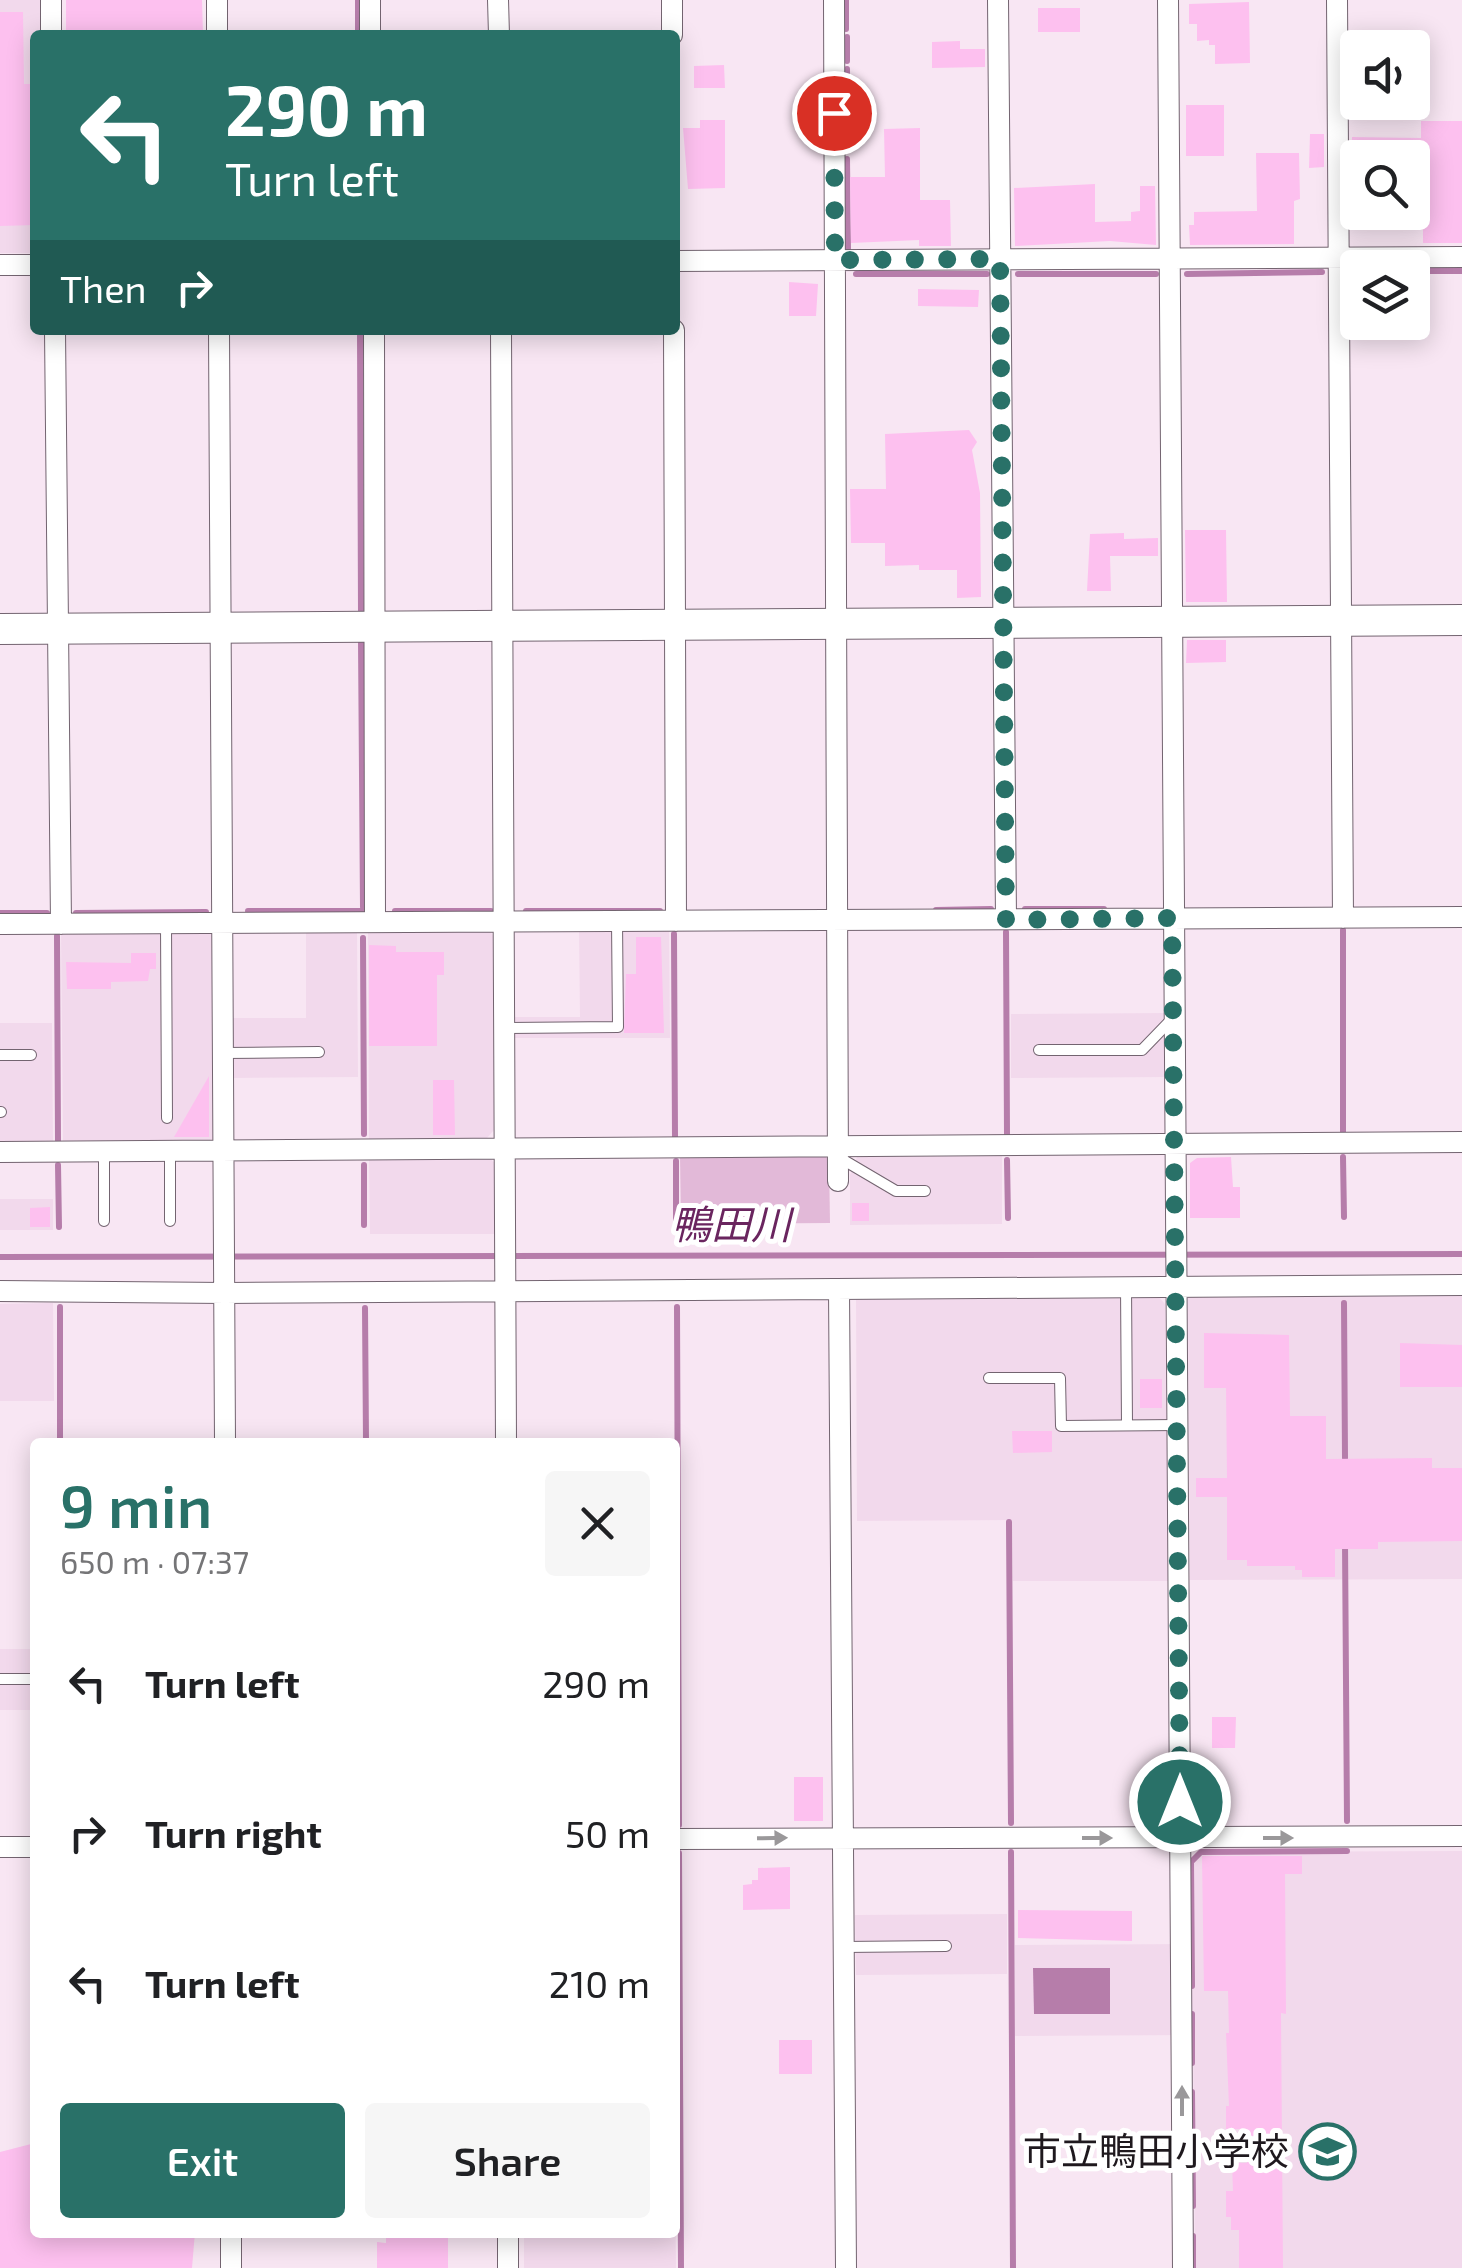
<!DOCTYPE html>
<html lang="en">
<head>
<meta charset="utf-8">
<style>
  :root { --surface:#fff; --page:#f6f6f6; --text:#202124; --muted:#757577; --accent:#297168 }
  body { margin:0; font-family:"Exo 2","Noto Sans JP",sans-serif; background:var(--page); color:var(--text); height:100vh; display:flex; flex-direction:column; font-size:38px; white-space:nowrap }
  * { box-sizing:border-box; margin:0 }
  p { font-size:32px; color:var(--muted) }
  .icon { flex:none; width:55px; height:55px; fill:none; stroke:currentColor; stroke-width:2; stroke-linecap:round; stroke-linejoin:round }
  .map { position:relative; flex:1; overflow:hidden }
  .drawer { position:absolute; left:30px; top:1438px; width:650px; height:800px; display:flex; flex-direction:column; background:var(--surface); border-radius:10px; box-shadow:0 5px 25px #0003 }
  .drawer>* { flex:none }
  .top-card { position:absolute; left:30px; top:30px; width:650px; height:305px; border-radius:10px; box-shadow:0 5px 25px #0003; background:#297168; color:#fff; overflow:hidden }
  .tools { position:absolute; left:1340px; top:30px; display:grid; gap:20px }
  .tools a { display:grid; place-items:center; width:90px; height:90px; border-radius:10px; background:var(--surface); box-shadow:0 5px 25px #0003; font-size:50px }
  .pin { position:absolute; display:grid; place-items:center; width:85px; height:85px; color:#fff; margin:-42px; border:5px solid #fff; border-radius:50%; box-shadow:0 2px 10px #0007 }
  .me { position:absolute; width:110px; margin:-55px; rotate:0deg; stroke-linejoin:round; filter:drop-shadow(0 0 8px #0008) }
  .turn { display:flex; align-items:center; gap:35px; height:210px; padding:0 30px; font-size:45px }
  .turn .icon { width:130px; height:130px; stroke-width:2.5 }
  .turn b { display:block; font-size:70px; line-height:85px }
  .then { display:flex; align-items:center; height:95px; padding:0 30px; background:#0003; gap:20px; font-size:38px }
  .round { display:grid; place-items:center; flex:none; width:105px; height:105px; border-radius:10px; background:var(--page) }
  .summary { display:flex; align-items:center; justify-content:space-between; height:170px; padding:0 30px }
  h1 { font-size:60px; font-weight:600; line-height:75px; color:var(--accent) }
  .action { display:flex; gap:20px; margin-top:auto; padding:20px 30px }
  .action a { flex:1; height:115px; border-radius:10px; background:var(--accent); color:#fff; font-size:40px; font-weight:600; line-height:115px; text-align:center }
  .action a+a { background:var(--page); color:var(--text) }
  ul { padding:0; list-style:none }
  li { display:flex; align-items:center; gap:30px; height:150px; padding:0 30px }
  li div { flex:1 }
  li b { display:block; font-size:38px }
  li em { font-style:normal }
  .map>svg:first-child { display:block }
</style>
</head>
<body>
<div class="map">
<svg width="1462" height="2268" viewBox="0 0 1462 2268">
  <rect width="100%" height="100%" fill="#f8e6f3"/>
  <path fill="#f2d9ec" d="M0 0H44L45 35H35V253H0Z
    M368 928H488L493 936 494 1130 487 1138 369 1139Z
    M669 928 670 1038H512V1017H580L579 929Z
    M208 929 215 936 216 1136 210 1141 63 1142 61 930Z
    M306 930H357L358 1077 232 1078V1018H306Z
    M1167 1013V1077L1011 1078V1014Z
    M0 1023H52L53 1142H0Z
    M1002 1156V1224L850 1225V1175L857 1157Z
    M369 1157H489L497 1166 498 1234H370Z
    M0 1199H53V1230H0Z
    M1157 1295 1165 1304 1169 1581H1013L1012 1520 857 1521 856 1297Z
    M1462 1295V1579L1190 1580 1188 1297Z
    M53 1303 54 1401H0V1304Z
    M0 1649H35V1710H0Z
    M1462 1851V2268H1195L1193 2035 1015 2036V1945L1192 1944V1861L1201 1852Z
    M1007 1914V1974L856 1975 855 1915Z
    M675 2162 676 2268H524V2233L675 2232Z"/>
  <path fill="#e2b9d8" d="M824 1155 829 1160 830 1223 681 1224 680 1156Z"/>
  <path fill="#b67daa" d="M1033 1968H1110V2014H1034Z"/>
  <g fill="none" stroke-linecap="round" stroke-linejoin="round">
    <path stroke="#b67daa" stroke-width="6" d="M358 0V35
      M846 0V29
      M847 37V61
      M847 69V144
      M847 159 848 251
      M1412 271H1462
      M1355 272H1358
      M856 274H987
      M1018 274H1156
      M1187 274 1322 272
      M357 614H361L360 330
      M361 641 363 907
      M1025 909H1104
      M936 910 991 909
      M248 911H363
      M395 911H491
      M526 911H660
      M0 913H47
      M76 913 206 912
      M1343 930V1132
      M1006 932 1007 1134
      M674 934 675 1137
      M57 936 58 1141
      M363 938 364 1134
      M1343 1157 1344 1217
      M1007 1160 1008 1218
      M676 1161V1219
      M58 1165 59 1227
      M364 1165V1225
      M0 1257 1462 1254
      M1344 1303 1345 1458
      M60 1307V1442
      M677 1307 679 1825
      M365 1308 366 1442
      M1009 1522 1011 1823
      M1345 1542 1347 1821
      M1011 1852 1013 2268
      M679 1853 681 2268
      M1192 1986 1191 1862 1201 1852 1347 1851
      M1192 2014V2063
      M1192 2092 1193 2206
      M1193 2236V2268"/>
  </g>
  <path fill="#fdc0ef" d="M66 0H202L203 35H66Z
    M1249 2 1250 63 1215 64V45H1209V40L1197 41V24H1189V4Z
    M1038 8H1080V32H1038Z
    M0 12H23L24 84H35V225L0 226Z
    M960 41V49H985V67L932 68V42Z
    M724 65 725 88H694V66Z
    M1186 105H1224V156H1186Z
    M700 120H725V188L688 189 683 128H700Z
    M1421 121H1462V243H1423V158H1358V167H1352V137L1421 138Z
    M920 128V200H950L951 246H919V240L851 243 850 177H885L884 129Z
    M1310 134H1324V167L1309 168Z
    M1256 153H1299L1300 199 1294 201V244L1190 245 1189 225H1194V212L1257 211Z
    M1095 184V222L1131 221V212L1140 211V186H1155L1156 245 1110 241 1015 246 1014 188Z
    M789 282 818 284 816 316H789Z
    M918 289 979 290 978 307 918 306Z
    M969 430 977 442 972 450 980 493 981 597 957 598V570H919V565L885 566V543H851L850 489H886L885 434Z
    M1185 530H1226L1227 602H1186Z
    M1124 533V539L1158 538V556H1110L1111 591H1087L1090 534Z
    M1187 640H1226V662L1186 663Z
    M636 937H661L664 1033H624L626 974H636Z
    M369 945 396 946V952H444V975H437V1046H369Z
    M131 953H156V969H150L148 981 111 982V989H67L66 962 131 963Z
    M209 1076V1137H174Z
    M433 1080H454L455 1135H433Z
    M1231 1157 1233 1187H1240V1218H1190V1163L1197 1158Z
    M852 1203H869V1221H852Z
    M50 1207V1227H30V1208Z
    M1204 1333 1289 1335 1290 1416H1326V1459L1432 1458V1468H1462V1541L1378 1542V1549H1335V1577H1302V1570H1295V1566H1247V1560H1227V1497H1196V1478H1227L1226 1388H1204Z
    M1400 1343 1462 1345V1387H1400Z
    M1140 1379H1162V1408H1140Z
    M1012 1431H1052V1452L1013 1453Z
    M1212 1717H1236L1235 1748H1212Z
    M794 1777H823V1821H794Z
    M1202 1856H1302V1874H1285L1286 2014 1281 2013 1283 2268H1239V2230H1231V2217H1226V2191H1233L1232 2163H1247L1246 2129H1226V2106H1229L1226 2033H1229L1228 1991H1204Z
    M790 1867V1909L743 1910V1885L752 1884V1880H758V1868Z
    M1018 1910 1132 1911V1941L1018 1938Z
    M779 2040H812V2074H779Z
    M35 2143V2232H195L192 2268H0V2152Z
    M386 2232H448V2268H377V2242L386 2243Z"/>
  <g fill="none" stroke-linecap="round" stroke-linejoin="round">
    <defs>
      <path id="lane" d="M166 924 167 1118
        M504 1028 618 1027 617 921
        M1039 1050H1142L1171 1020
        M223 1053 319 1052
        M0 1055H31
        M0 1112H1
        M104 1152V1221
        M170 1152V1221
        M840 1158 896 1191H925
        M1126 1286 1127 1425
        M989 1378H1060L1061 1426 1178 1425
        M0 1679H33
        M843 1947 946 1946"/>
      <path id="street" d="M51 0V35
        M217 0V35
        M370 0V35
        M498 0 499 35
        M672 0V35
        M834 0 838 1181
        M998 0 1006 919
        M1168 0 1183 2268
        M1337 0 1343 918
        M675 261 1462 257
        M0 265H35
        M55 330 61 924
        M219 330 225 1442
        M374 330 375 922
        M501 330 506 1442
        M674 330 676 921
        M0 924 1462 917
        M0 1152 1462 1142
        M839 1289 846 2268
        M0 1291 225 1293 1462 1285
        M675 1839 1462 1836
        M0 1847H35
        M231 2232V2268
        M508 2232V2268"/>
      <path id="secondary" d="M0 629 1462 620"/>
    </defs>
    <use href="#lane" stroke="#736470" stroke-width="12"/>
    <use href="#street" stroke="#736470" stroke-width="22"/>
    <use href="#secondary" stroke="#736470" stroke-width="32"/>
    <use href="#lane" stroke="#fff" stroke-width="10"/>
    <use href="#street" stroke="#fff" stroke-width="20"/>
    <use href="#secondary" stroke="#fff" stroke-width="30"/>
  </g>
  <defs><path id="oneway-solid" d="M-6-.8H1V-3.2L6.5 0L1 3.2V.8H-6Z" transform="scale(2.5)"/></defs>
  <g fill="#9a989a">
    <use href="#oneway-solid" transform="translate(772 1838) rotate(-1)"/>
    <use href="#oneway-solid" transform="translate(1097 1838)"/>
    <use href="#oneway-solid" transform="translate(1278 1838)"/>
    <use href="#oneway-solid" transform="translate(1182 2101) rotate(-90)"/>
  </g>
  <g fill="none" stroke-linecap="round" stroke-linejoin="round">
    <path stroke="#297168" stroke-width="18" stroke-dasharray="0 32.4" d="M834 113 835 260 1000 259 1006 920 1172 918 1180 1802"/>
  </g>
  <defs>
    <symbol id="school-ring" viewBox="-11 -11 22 22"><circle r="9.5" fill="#fff" stroke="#297168" stroke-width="1.5"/><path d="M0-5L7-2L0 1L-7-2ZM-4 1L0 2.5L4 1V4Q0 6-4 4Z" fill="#297168"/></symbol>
  </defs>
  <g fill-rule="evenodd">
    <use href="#school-ring" x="1296" y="2120" width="63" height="63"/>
  </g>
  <g text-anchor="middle" stroke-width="10" stroke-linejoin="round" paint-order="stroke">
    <g font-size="38" fill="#1f191e" stroke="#fff" text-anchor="end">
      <text x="1289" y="2165">市立鴨田小学校</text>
    </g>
    <g font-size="40" font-style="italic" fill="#6a255f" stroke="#fff">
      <text x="731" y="1239">鴨田川</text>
    </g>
  </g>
</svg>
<div class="tools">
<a><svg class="icon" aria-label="sound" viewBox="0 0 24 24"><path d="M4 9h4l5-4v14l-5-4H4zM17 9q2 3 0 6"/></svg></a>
<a><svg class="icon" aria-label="search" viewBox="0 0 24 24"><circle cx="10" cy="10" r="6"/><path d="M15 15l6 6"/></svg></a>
<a><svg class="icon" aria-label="layers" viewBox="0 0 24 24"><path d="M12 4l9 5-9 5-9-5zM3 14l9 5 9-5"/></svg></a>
</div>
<div class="pin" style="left:834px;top:113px;background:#d93025"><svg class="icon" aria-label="arrive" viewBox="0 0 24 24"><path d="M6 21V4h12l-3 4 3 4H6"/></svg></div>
<svg class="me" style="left:1180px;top:1802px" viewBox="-20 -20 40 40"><circle r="17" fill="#297168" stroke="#fff" stroke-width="3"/><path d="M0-11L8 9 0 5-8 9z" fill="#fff"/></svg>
<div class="top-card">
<div class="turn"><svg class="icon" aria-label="left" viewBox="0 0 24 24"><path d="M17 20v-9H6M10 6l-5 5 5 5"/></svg><div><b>290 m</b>Turn left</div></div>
<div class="then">Then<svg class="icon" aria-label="right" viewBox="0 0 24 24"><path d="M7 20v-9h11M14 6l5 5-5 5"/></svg></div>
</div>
<section class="drawer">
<div class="summary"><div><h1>9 min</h1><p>650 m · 07:37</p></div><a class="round"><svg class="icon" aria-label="close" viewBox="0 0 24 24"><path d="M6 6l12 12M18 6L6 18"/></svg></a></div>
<ul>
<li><svg class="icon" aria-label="left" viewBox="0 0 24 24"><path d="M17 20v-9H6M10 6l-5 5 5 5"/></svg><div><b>Turn left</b></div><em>290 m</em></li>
<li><svg class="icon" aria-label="right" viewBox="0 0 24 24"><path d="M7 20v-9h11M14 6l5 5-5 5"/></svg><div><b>Turn right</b></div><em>50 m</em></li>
<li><svg class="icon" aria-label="left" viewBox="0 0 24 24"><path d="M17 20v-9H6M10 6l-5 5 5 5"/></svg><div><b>Turn left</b></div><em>210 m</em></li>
</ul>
<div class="action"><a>Exit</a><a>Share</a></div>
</section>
</div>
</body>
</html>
